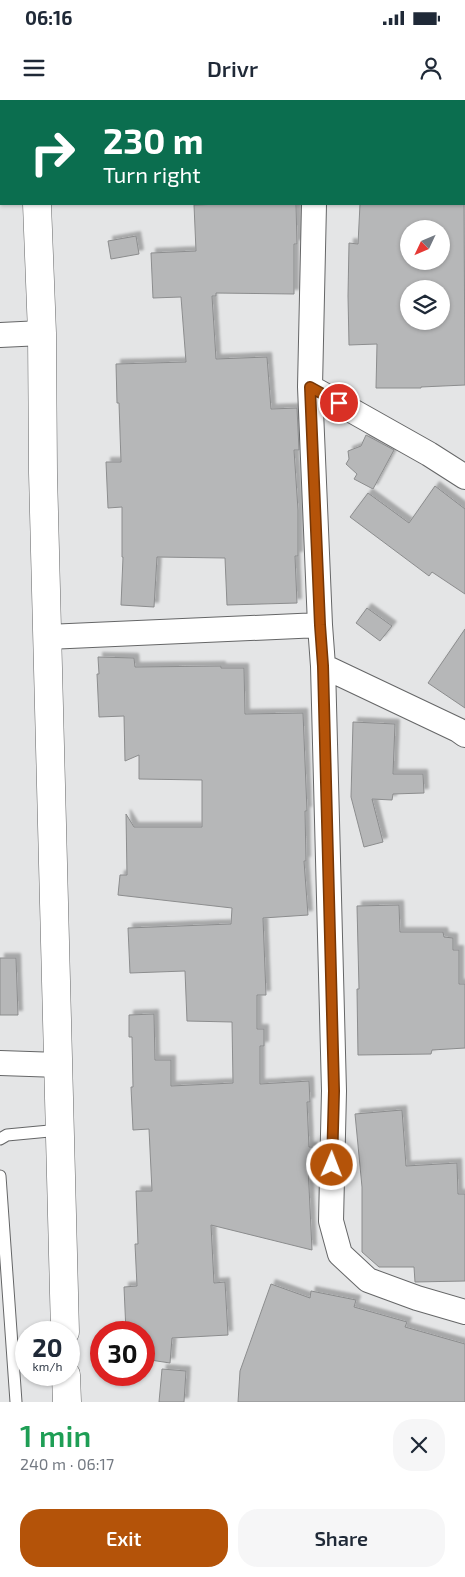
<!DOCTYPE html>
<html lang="en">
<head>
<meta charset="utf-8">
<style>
  :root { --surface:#fff; --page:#f6f6f7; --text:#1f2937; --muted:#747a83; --accent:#b45309 }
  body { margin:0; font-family:"Exo 2",sans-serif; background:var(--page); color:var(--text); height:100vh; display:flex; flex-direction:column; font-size:19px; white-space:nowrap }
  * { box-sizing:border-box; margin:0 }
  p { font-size:16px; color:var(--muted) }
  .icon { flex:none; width:28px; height:28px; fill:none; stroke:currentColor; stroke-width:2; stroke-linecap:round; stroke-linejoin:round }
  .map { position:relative; height:1302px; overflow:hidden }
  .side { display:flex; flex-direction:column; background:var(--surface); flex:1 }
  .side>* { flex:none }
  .top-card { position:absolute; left:0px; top:0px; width:465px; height:105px; box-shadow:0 1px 4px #0004; background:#0b6e4f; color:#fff; overflow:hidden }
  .needle { width:32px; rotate:226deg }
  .buttons { position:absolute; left:400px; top:120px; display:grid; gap:10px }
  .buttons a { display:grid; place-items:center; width:50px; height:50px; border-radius:50%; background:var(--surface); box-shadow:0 1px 4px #0004; font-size:25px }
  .speed { position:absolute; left:15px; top:1221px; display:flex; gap:10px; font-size:25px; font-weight:700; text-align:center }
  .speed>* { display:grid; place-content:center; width:65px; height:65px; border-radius:50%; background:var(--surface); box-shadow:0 1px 4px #0004; line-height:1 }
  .speed small { font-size:12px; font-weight:400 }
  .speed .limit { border:8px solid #d22; background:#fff; color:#111 }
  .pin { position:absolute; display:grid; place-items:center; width:42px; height:42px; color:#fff; margin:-21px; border:2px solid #fff; border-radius:50%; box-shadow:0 1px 5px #0007 }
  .me { position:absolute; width:55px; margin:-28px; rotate:1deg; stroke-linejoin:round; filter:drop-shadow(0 0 4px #0008) }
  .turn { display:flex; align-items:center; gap:18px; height:105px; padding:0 20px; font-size:22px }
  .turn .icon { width:65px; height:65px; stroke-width:2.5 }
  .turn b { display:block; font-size:35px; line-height:42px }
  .round { display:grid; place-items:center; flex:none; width:52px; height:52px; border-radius:20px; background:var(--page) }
  .overview { display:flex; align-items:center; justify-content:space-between; height:85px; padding:0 20px }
  h1 { font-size:30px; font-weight:600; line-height:38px; color:#1e9e55 }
  .cta { display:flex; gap:10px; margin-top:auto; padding:10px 20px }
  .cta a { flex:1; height:58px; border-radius:20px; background:var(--accent); color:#fff; font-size:20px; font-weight:600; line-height:58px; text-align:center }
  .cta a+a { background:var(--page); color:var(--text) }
  .status { display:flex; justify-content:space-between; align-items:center; height:35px; padding:0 25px; background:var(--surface); direction:ltr }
  .status svg { height:14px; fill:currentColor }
  header { display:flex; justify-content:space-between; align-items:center; height:65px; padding:0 20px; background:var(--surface); font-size:22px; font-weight:600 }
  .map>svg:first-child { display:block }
</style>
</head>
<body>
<div class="status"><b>06:16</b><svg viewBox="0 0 49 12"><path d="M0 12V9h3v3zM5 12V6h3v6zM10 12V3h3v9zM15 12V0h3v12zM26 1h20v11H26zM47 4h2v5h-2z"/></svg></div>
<header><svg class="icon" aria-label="menu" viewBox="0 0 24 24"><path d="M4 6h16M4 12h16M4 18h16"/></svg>Drivr<svg class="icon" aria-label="person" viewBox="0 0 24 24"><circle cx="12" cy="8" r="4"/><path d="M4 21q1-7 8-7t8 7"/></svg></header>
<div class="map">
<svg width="465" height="1302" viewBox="0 0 465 1302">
  <defs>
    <filter id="shadow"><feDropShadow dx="4.5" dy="-4.5" stdDeviation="1" flood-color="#0004"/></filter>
  </defs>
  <rect width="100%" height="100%" fill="#e4e5e6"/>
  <path fill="#b6b7b8" stroke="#8c8d8e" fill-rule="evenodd" filter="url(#shadow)" d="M222 104H296L297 144H294V194L216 193V196H212L216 259 267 257 271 309 297 308 299 350H294L298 410V456H295L297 503 227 505 225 458 157 457 154 507 121 505 123 457H122V407L108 408 106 362H121L119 303H117L116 264 186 262 181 197 153 198 151 153 196 151 194 105Z
    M360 104H464L465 285 421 287V288H376L377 244 349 245 348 196 349 143 358 144ZM409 129H441V161H409ZM409 189H441V221H409Z
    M136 136 139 154 111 159 108 141Z
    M366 335 394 350 373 389 354 379 357 374 346 364 349 359 348 351 361 346Z
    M435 386 465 409V494L432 472 429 476 350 417 368 393 409 423Z
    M367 508 392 526 380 541 356 523Z
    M465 529V608L428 583Z
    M98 557 134 558 135 567 221 566V568H244L245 614 303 613 307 711H305L306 761H304L308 815 263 818 266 895H257V929H264V946H260V984L309 981 310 1002H307L309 1047H313V1066H308L312 1150 211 1125 214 1183 225 1182 228 1235 172 1238 170 1263 144 1259V1232H126L124 1187 137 1186 135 1144H138L136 1091H152L149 1029 133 1030 131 987H133L132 937H129V915L154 914 155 960H171V986L233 983 232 922 187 921 185 871 130 873 128 828 231 824 232 808 118 795 120 775H127L126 714 134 727H202V680L139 679V655L125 661 124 616 99 617 97 574H99Z
    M353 622 395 624 393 674H423L424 693 393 694 392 700 372 699 383 742 364 747 351 697Z
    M399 805 400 832H443L444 837 453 838V850H459V884H465V948L432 950 431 954 358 955 357 889H359L357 806Z
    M0 858H16L18 915H0Z
    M402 1010 406 1066 457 1063 458 1094H465V1181L415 1182 414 1167H379L362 1152V1087L355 1014Z
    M271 1184 310 1198 311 1191 356 1200 354 1207 407 1222 405 1227 465 1244V1302H238L240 1271Z
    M162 1269 186 1271 184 1302H159Z"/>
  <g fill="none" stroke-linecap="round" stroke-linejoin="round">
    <defs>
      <path id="service" d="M0 1039 7 1035 60 1030
        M0 1076 16 1302"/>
      <path id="minor" d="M314 0V1
        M314 104 310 287 320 525 323 566 334 991 331 1121 340 1154 368 1180 417 1198 465 1212
        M0 235 42 233
        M310 287 429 354 465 377
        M47 537 320 525
        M323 566 458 630 465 635
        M0 963 59 965"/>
      <path id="secondary" d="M32 0V1
        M37 104 42 233 43 373 65 1232
        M66 1275 67 1302"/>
    </defs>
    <use href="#service" stroke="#656667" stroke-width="13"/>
    <use href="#minor" stroke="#656667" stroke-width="26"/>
    <use href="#secondary" stroke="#656667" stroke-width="29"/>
    <use href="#service" stroke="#fff" stroke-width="11"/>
    <use href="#minor" stroke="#fff" stroke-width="24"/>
    <use href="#secondary" stroke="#fff" stroke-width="28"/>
  </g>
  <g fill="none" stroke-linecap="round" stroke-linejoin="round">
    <defs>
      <path id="route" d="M332 1065 334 991 323 566 320 525 310 287 339 303"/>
    </defs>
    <use href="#route" stroke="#753606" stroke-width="12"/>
    <use href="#route" stroke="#b45309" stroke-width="9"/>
  </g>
</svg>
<div class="buttons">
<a><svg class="needle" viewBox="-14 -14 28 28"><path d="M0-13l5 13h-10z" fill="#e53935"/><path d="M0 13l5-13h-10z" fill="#747a83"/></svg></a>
<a><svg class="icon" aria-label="layers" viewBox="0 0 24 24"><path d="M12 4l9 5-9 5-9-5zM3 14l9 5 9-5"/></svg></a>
</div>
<div class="speed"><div>20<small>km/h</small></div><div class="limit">30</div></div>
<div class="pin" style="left:339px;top:303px;background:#d93025"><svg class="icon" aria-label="arrive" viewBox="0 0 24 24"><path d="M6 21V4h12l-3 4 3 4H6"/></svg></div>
<svg class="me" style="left:332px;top:1065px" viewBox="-20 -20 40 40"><circle r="17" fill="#b45309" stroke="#fff" stroke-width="3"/><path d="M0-11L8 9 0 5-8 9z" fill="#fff"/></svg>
<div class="top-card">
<div class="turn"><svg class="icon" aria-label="right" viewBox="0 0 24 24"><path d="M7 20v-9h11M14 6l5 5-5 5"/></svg><div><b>230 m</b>Turn right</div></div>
</div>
</div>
<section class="side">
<div class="overview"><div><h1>1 min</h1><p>240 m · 06:17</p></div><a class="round"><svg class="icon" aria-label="close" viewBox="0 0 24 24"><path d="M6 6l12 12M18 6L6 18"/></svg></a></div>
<div class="cta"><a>Exit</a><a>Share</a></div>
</section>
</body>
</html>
